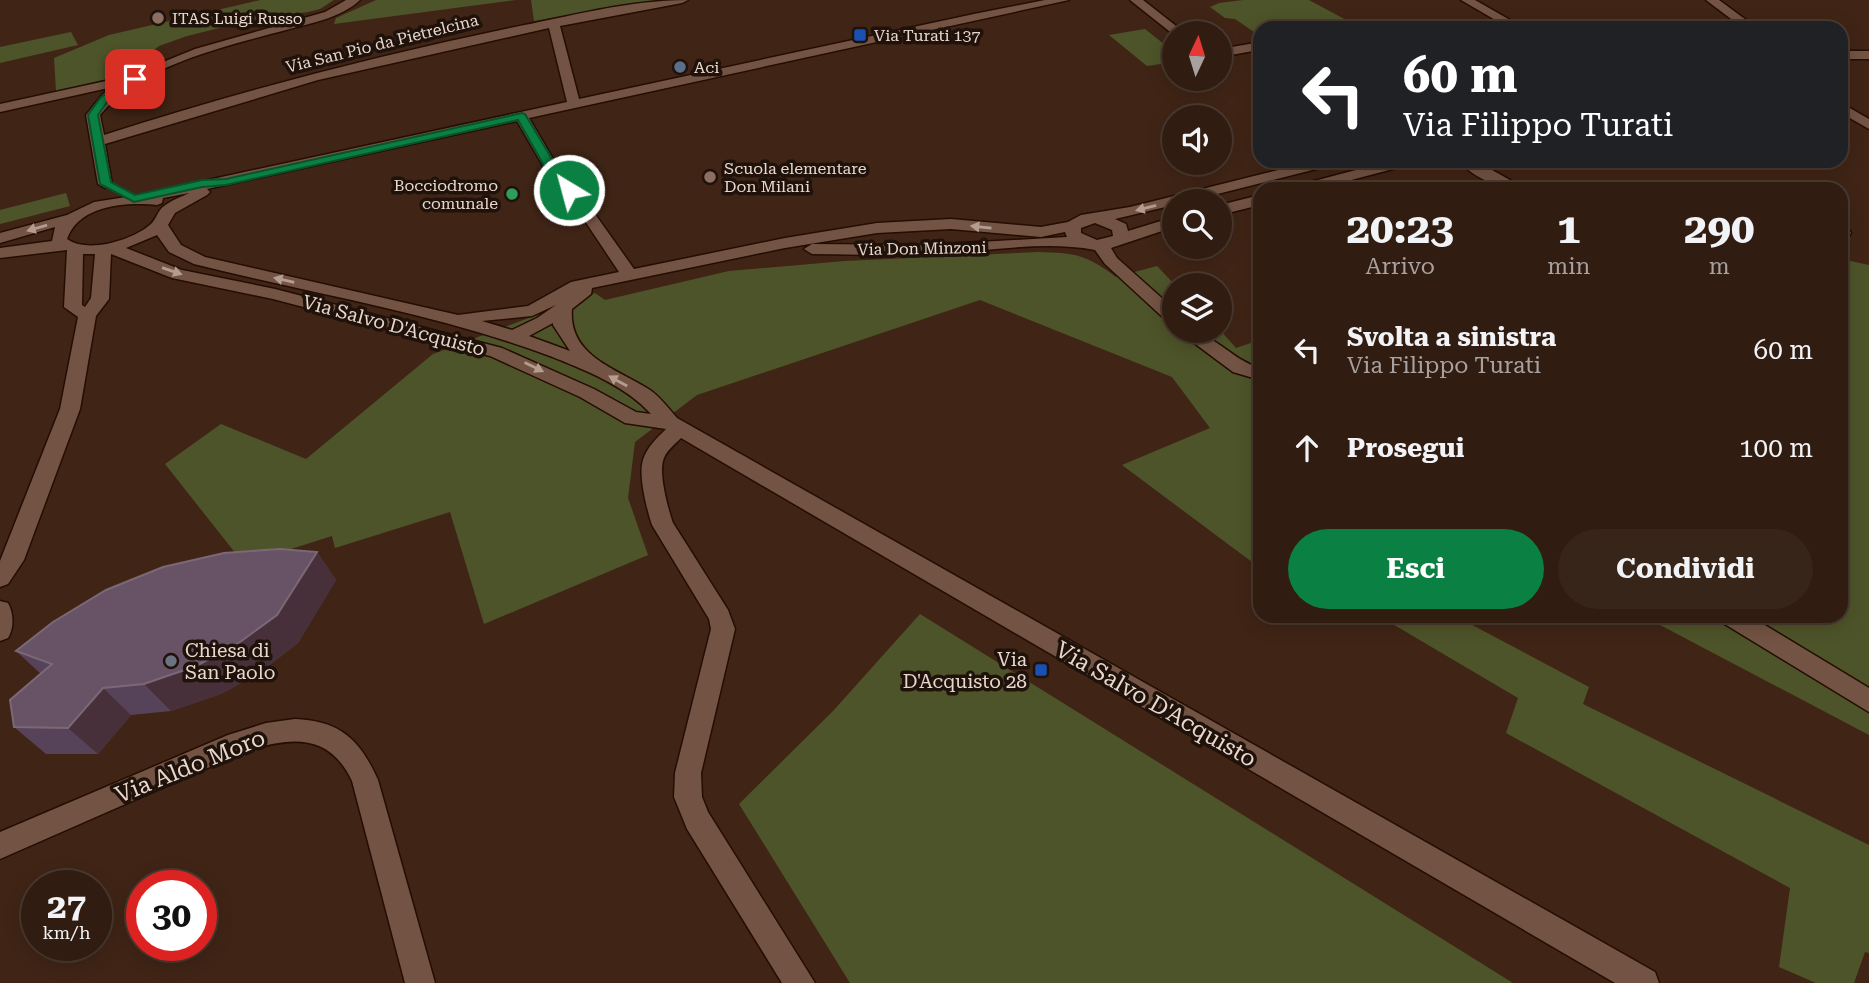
<!DOCTYPE html>
<html lang="it">
<head>
<meta charset="utf-8">
<style>
  :root { --surface:#301c10; --page:#382519; --text:#f1f3f6; --muted:#a8a19f; --line:#4b3a30; --accent:#0b8043 }
  body { margin:0; font-family:"Roboto Serif",serif; background:var(--page); color:var(--text); height:100vh; display:flex; flex-direction:column; font-size:26px; white-space:nowrap }
  * { box-sizing:border-box; margin:0 }
  p { font-size:23px; color:var(--muted) }
  .icon { flex:none; width:38px; height:38px; fill:none; stroke:currentColor; stroke-width:2; stroke-linecap:round; stroke-linejoin:round }
  .map { position:relative; flex:1; overflow:hidden }
  .details { position:absolute; left:1253px; top:182px; width:595px; height:441px; display:flex; flex-direction:column; background:var(--surface); border-radius:21px; box-shadow:0 4px 18px #0003,0 0 0 2px var(--line) }
  .details>* { flex:none }
  .banner { position:absolute; left:1253px; top:21px; width:595px; height:147px; border-radius:21px; box-shadow:0 4px 18px #0003,0 0 0 2px var(--line); background:#202124; color:#fff; overflow:hidden }
  .needle { width:46px; rotate:4deg }
  .controls { position:absolute; left:1162px; top:21px; display:grid; gap:14px }
  .controls a { display:grid; place-items:center; width:70px; height:70px; border-radius:50%; background:var(--surface); box-shadow:0 4px 18px #0003,0 0 0 2px var(--line); font-size:35px }
  .speed { position:absolute; left:21px; top:870px; display:flex; gap:14px; font-size:35px; font-weight:700; text-align:center }
  .speed>* { display:grid; place-content:center; width:91px; height:91px; border-radius:50%; background:var(--surface); box-shadow:0 4px 18px #0003,0 0 0 2px var(--line); line-height:1 }
  .speed small { font-size:18px; font-weight:400 }
  .speed .limit { border:10px solid #d22; background:#fff; color:#111 }
  .pin { position:absolute; display:grid; place-items:center; width:60px; height:60px; color:#fff; margin:-30px; border-radius:14px; box-shadow:0 4px 10px #0006 }
  .me { position:absolute; width:77px; margin:-38px; rotate:323deg; stroke-linejoin:round; filter:drop-shadow(0 0 5px #0008) }
  .turn { display:flex; align-items:center; gap:24px; height:147px; padding:0 35px; font-size:32px }
  .turn .icon { width:91px; height:91px; stroke-width:2.5 }
  .turn b { display:block; font-size:49px; line-height:60px }
  .eta { display:flex; justify-content:space-evenly; align-items:center; height:119px; text-align:center }
  .eta b { font-size:42px; font-weight:700; line-height:49px }
  .action { display:flex; gap:14px; margin-top:auto; padding:14px 35px }
  .action a { flex:1; height:80px; border-radius:42px; background:var(--accent); color:#fff; font-size:28px; font-weight:700; line-height:80px; text-align:center }
  .action a+a { background:var(--page); color:var(--text) }
  ul { padding:0; list-style:none }
  li { display:flex; align-items:center; gap:21px; height:98px; padding:0 35px }
  li div { flex:1 }
  li b { display:block; font-size:26px }
  li em { font-style:normal }
  .map>svg:first-child { display:block }
</style>
</head>
<body>
<div class="map">
<svg width="1869" height="983" viewBox="0 0 1869 983">
  <rect width="100%" height="100%" fill="#402516"/>
  <path fill="#4e5429" d="M260 0H334L320 9 308 12 248 21 187 36 159 46 137 64 107 79 56 91 54 58 109 35Z
    M376 0H516L334 24 336 18Z
    M531 0H662L534 21Z
    M1243 0H1309L1361 28H1260V36L1235 19 1225 18 1210 7 1219 3Z
    M1145 29 1174 52V62L1147 66 1109 35Z
    M71 32 78 45 0 63V47Z
    M66 193 70 206 0 224V210Z
    M1038 252C1075 253 1085 254 1116 277L1157 266 1175 285 1174 331 1220 330 1236 348 1260 340V568L1122 465 1210 428 1172 377 980 300 697 395 635 442 628 498 648 555 484 624 450 512 335 548 332 536 244 564 165 464 221 424 306 459 433 354 595 293 605 300 729 271 845 261Z
    M1841 259 1869 265V735L1643 616H1841Z
    M920 614 1513 983H850L739 804 833 711Z
    M1379 616H1463V620L1589 687 1583 704 1869 845V953L1865 952 1854 983H1816L1779 967 1790 888 1506 733 1518 698Z"/>
  <g fill="none" stroke-linecap="round" stroke-linejoin="round">
    <defs>
      <path id="minor" d="M346 0H360C341 18 311 23 286 30 226 46 140 65 100 115L104 135C237 92 372 57 510 28 567 17 628 0 688 0L682 3 560 26 579 99 974 14 1045 0H1069L529 118 559 169 590 207 634 269 785 238 877 223 951 219 1041 227 1068 222 1081 215 1130 207 1314 161H1338L1336 164 1190 201H1174V205L1115 219 1126 224 1128 231 1174 217V227L1111 248 1117 258 1174 309V323L1168 322 1105 264 1095 250C1041 240 984 252 930 255 891 256 851 254 812 254L804 249 812 244 928 245 1067 237 1065 232 1041 237 951 229 877 233 785 248 592 288 591 294 572 309C568 357 618 369 650 390 660 397 669 409 677 418L1655 972 1659 983H1615L681 438C674 445 665 452 663 461 659 475 668 509 673 523L728 610 735 629 701 773 702 797 708 812 815 983H782L687 829 674 797 675 773 711 629 709 619 652 525C647 510 638 475 643 460 647 447 657 438 666 429L625 423 580 397 490 356 273 299 172 278 111 254 109 299 96 316 80 409 24 560 8 584 0 587V561L60 409 78 317 64 307 67 250 0 258V248L52 241 55 227 0 243V233L67 215 94 202 139 195 567 102 549 28 318 80 105 144 112 184 105 188 98 184 86 115 103 94 113 87 0 112V104L129 76 195 49 325 12ZM517 121 546 171 579 212 619 272 571 282 528 306 458 315 205 257 181 245 168 225 175 213 207 195 210 192 207 189ZM189 193C181 197 172 200 164 206 158 210 157 218 151 224 133 240 88 254 67 239 79 205 126 202 157 205L162 203 163 198ZM1095 223 1112 230 1113 236 1097 240 1081 233V228ZM157 235 169 252 194 264C313 294 435 313 550 356 585 370 626 386 651 414L636 412 594 389 502 348 275 289 182 270 126 248ZM83 254H95L91 298 85 307 82 305ZM556 305 537 318 512 330 482 321 532 316ZM553 323V325L570 351 529 336Z
        M1130 0H1143L1185 33 1174 35Z
        M1461 0H1475L1524 28H1509Z
        M1706 0H1719L1757 28H1743Z
        M1255 43 1260 45 1259 50 1220 57V49Z
        M1841 51H1869V59H1841Z
        M1841 103 1869 119V129L1841 113Z
        M1390 161H1414L1412 164 1317 189H1292L1295 186Z
        M1459 161H1476L1526 189C1501 189 1476 180 1459 161Z
        M1260 195V205L1220 215V205Z
        M1841 228 1849 230 1851 233 1849 236 1841 238Z
        M1178 331C1214 329 1227 358 1260 368V380L1233 372Z
        M0 601 8 603C14 614 14 628 8 638L0 641Z
        M1719 616H1750L1869 688V712L1723 623Z
        M295 719C341 721 360 740 378 780L435 983H405L352 781C329 732 289 737 244 752L0 859V832L228 735 266 723Z"/>
    </defs>
    <use href="#minor" stroke="#250d02" stroke-width="3"/>
    <use href="#minor" fill="#735444" fill-rule="evenodd"/>
  </g>
  <path fill="#574359" d="M317 552 336 580 298 643 259 673 221 694 171 711 131 715 98 754H46L14 727 41 674 16 651Z"/>
  <path fill="#473039" d="M317 552 336 580 298 643 259 673 221 694 171 711 144 684Z
    M103 688 131 715 98 754 68 728Z"/>
  <path fill="#675365" stroke="#7b6876" stroke-width="2" d="M280 549 317 552 277 615 236 645 196 666 144 684 103 688 68 728 14 727 10 700 52 664 16 651 53 622 106 590 163 567 224 553Z"/>
  <defs><path id="oneway-solid" d="M-6-.8H1V-3.2L6.5 0L1 3.2V.8H-6Z" transform="scale(1.75)"/></defs>
  <g fill="#b49c8f">
    <use href="#oneway-solid" transform="translate(1146 208) rotate(166)"/>
    <use href="#oneway-solid" transform="translate(981 227) rotate(-174)"/>
    <use href="#oneway-solid" transform="translate(37 228) rotate(164)"/>
    <use href="#oneway-solid" transform="translate(172 271) rotate(19)"/>
    <use href="#oneway-solid" transform="translate(284 280) rotate(-167)"/>
    <use href="#oneway-solid" transform="translate(534 367) rotate(26)"/>
    <use href="#oneway-solid" transform="translate(618 381) rotate(-151)"/>
  </g>
  <path fill="#0b8043" stroke="#07532c" stroke-width="2" d="M132 77 140 79 108 101 98 115 111 182 135 195 202 180 226 179 522 113 525 114 558 169 575 190 565 193 547 171 518 120 226 185 202 187 134 202 100 184 88 115 101 97Z"/>
  <g fill="#8d6e63" stroke="#1e120b" stroke-width="2.5">
    <circle cx="158" cy="18" r="7"/>
    <circle cx="710" cy="177" r="7"/>
  </g>
  <g fill="#1a4fb4" stroke="#1e120b" stroke-width="2.5">
    <rect x="853" y="28" width="14" height="14" rx="3.5"/>
    <rect x="1034" y="663" width="14" height="14" rx="3.5"/>
  </g>
  <circle fill="#5c6f8a" stroke="#1e120b" stroke-width="2.5" cx="680" cy="67" r="7"/>
  <circle fill="#2e9e5b" stroke="#1e120b" stroke-width="2.5" cx="512" cy="194" r="7"/>
  <circle fill="#6b7280" stroke="#1e120b" stroke-width="2.5" cx="171" cy="661" r="7"/>
  <g text-anchor="middle" stroke-width="7" stroke-linejoin="round" paint-order="stroke">
    <g font-size="16" fill="#e9d7cd" stroke="#1e120b" text-anchor="start">
      <text x="172" y="24">ITAS Luigi Russo</text>
      <text x="874" y="41">Via Turati 137</text>
      <text x="694" y="73">Aci</text>
      <text x="724" y="174">Scuola elementare<tspan x="724" dy="18">Don Milani</tspan></text>
      <text x="498" y="191" text-anchor="end">Bocciodromo<tspan x="498" dy="18">comunale</tspan></text>
    </g>
    <g font-size="16" fill="#e9d7cd" stroke="#1e120b">
      <text transform="translate(382 43) rotate(-14)" y="6">Via San Pio da Pietrelcina</text>
      <text transform="translate(922 248) rotate(-1)" y="6">Via Don Minzoni</text>
    </g>
    <g font-size="19" fill="#e9d7cd" stroke="#1e120b">
      <text transform="translate(394 325) rotate(15)" y="7">Via Salvo D'Acquisto</text>
    </g>
    <g font-size="19" fill="#e9d7cd" stroke="#1e120b" text-anchor="start">
      <text x="185" y="657">Chiesa di<tspan x="185" dy="22">San Paolo</tspan></text>
      <text x="1027" y="666" text-anchor="end">Via<tspan x="1027" dy="22">D'Acquisto 28</tspan></text>
    </g>
    <g font-size="23" fill="#e9d7cd" stroke="#1e120b">
      <text transform="translate(1156 704) rotate(30)" y="8">Via Salvo D'Acquisto</text>
      <text transform="translate(190 766) rotate(-22)" y="8">Via Aldo Moro</text>
    </g>
  </g>
</svg>
<div class="controls">
<a><svg class="needle" viewBox="-14 -14 28 28"><path d="M0-13l5 13h-10z" fill="#e53935"/><path d="M0 13l5-13h-10z" fill="#a8a19f"/></svg></a>
<a><svg class="icon" aria-label="sound" viewBox="0 0 24 24"><path d="M4 9h4l5-4v14l-5-4H4zM17 9q2 3 0 6"/></svg></a>
<a><svg class="icon" aria-label="search" viewBox="0 0 24 24"><circle cx="10" cy="10" r="6"/><path d="M15 15l6 6"/></svg></a>
<a><svg class="icon" aria-label="layers" viewBox="0 0 24 24"><path d="M12 4l9 5-9 5-9-5zM3 14l9 5 9-5"/></svg></a>
</div>
<div class="speed"><div>27<small>km/h</small></div><div class="limit">30</div></div>
<div class="pin" style="left:135px;top:79px;background:#d93025"><svg class="icon" aria-label="arrive" viewBox="0 0 24 24"><path d="M6 21V4h12l-3 4 3 4H6"/></svg></div>
<svg class="me" style="left:569px;top:190px" viewBox="-20 -20 40 40"><circle r="17" fill="#0b8043" stroke="#fff" stroke-width="3"/><path d="M0-11L8 9 0 5-8 9z" fill="#fff"/></svg>
<div class="banner">
<div class="turn"><svg class="icon" aria-label="left" viewBox="0 0 24 24"><path d="M17 20v-9H6M10 6l-5 5 5 5"/></svg><div><b>60 m</b>Via Filippo Turati</div></div>
</div>
<section class="details">
<div class="eta">
<div><b>20:23</b><p>Arrivo</p></div>
<div><b>1</b><p>min</p></div>
<div><b>290</b><p>m</p></div>
</div>
<ul>
<li><svg class="icon" aria-label="left" viewBox="0 0 24 24"><path d="M17 20v-9H6M10 6l-5 5 5 5"/></svg><div><b>Svolta a sinistra</b><p>Via Filippo Turati</p></div><em>60 m</em></li>
<li><svg class="icon" aria-label="ahead" viewBox="0 0 24 24"><path d="M12 20V5M6 11l6-6 6 6"/></svg><div><b>Prosegui</b></div><em>100 m</em></li>
</ul>
<div class="action"><a>Esci</a><a>Condividi</a></div>
</section>
</div>
</body>
</html>
